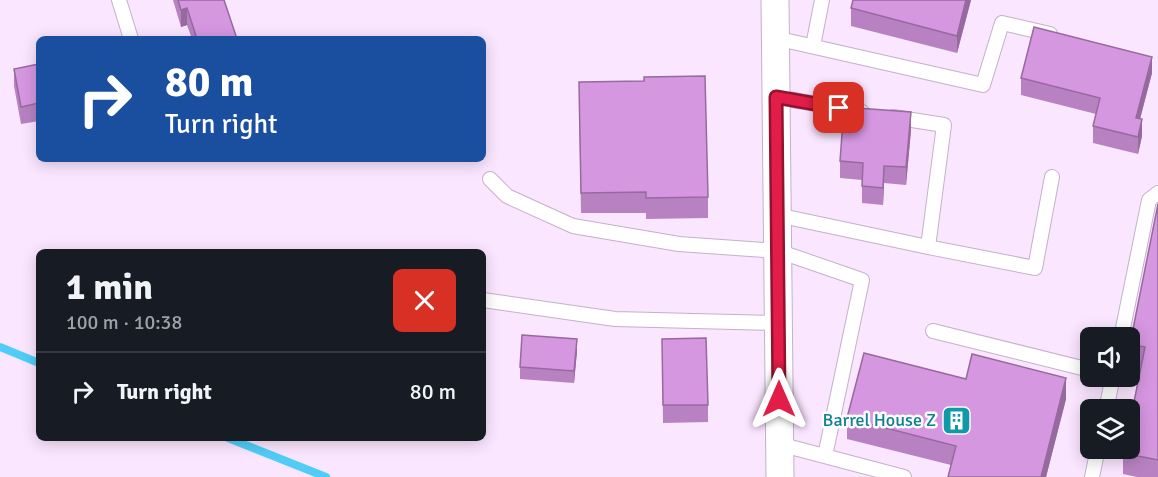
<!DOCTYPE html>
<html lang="en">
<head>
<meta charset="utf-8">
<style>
  :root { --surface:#171b24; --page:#20242c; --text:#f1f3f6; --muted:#9ea1a6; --line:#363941 }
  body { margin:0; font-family:Signika,sans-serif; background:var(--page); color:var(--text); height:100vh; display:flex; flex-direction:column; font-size:22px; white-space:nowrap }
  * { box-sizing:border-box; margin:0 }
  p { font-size:20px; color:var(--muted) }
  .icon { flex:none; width:33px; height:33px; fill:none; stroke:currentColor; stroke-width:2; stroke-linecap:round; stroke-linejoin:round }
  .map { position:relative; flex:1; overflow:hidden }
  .panel { position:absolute; left:36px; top:249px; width:450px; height:192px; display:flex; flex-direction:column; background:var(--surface); border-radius:9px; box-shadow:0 3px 15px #0003 }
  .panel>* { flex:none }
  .banner { position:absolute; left:36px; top:36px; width:450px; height:126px; border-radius:9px; box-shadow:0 3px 15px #0003; background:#1a4fa0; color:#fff; overflow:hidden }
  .fabs { position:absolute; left:1080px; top:327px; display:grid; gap:12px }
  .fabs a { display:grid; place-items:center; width:60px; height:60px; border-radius:9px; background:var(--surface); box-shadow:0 3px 15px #0003; font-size:30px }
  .pin { position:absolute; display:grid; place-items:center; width:51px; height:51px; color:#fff; margin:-26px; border-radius:12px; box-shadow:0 3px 9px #0006 }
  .me { position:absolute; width:66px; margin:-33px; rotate:0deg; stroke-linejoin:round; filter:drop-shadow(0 0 4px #0008) }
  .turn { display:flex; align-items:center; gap:21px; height:126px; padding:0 30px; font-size:27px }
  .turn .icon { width:78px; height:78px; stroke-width:2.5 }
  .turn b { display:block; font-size:42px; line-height:51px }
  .round { display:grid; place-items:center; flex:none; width:63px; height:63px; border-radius:9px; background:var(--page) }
  .head { display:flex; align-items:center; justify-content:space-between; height:102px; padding:0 30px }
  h1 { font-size:36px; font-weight:700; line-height:45px }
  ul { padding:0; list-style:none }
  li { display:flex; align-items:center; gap:18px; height:78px; padding:0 30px; border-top:2px solid var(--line) }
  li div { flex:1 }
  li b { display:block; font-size:22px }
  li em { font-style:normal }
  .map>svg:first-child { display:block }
</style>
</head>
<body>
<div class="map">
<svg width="1158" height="477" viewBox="0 0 1158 477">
  <rect width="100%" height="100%" fill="#fbe6ff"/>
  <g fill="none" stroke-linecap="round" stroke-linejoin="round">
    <path stroke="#4fcdf7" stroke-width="8" d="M0 347 39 363
      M228 438 326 477"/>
    <defs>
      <path id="lane" d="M119 0 131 39
        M775 38 983 85 1002 23 1050 34
        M813 46 822 0
        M776 97 862 112
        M490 179 507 196 573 226 679 244 778 251 862 280 825 456
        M777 215 928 247 944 125 893 117
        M928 247 1035 268 1052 177
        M483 300 615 319 779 323
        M933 331 1090 370
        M1121 338 1149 200 1158 193
        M1106 410 1113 376
        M779 444 904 477
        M1092 477 1098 448"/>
      <path id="street" d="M775 0 780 477"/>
    </defs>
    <use href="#lane" stroke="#c4b0c8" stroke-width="16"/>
    <use href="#street" stroke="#c4b0c8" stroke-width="29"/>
    <use href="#lane" stroke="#fff" stroke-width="14"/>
    <use href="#street" stroke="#fff" stroke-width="27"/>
  </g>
  <path fill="#b882c2" d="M173 0H224L237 39H192L187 25 181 27Z
    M971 0 957 53 851 26V8Z
    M39 64V121L21 124 14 86V69Z
    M1152 73 1140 119 1142 136 1138 154 1093 143V126L1096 114 1021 95V78Z
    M579 103 708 197V218L646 219V213H581Z
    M911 130 906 185 884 183 883 205 862 203V180L840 178V161Z
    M1158 204V477H1137L1123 474V453L1141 367 1130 365V344Z
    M662 339 708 405V422L663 423Z
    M577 351 574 383 520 379V367Z
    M966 379 1066 399 1046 477H948L951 465 847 439V418Z"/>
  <path fill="#966a9e" d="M966 0H971L957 53V36Z
    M187 8V25L181 27V10Z
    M1152 57V73L1136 134V118Z
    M911 112V130L906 185V167Z
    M1142 119V136L1138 154V137Z
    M884 166V183L883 205V188Z
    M577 339V351L574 383V371Z
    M1066 378V399L1046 477H1041Z"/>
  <path fill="#d697e1" stroke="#966a9e" stroke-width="1.5" d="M178 0H224L237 39H197L187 8 181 10Z
    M853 0H966L957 36 851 8Z
    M1034 27 1152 57 1136 118 1142 119 1138 137 1093 126 1100 98 1021 78Z
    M39 64V103L21 107 14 69Z
    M705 76 708 197 646 198V192L581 193 579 82 644 81V77Z
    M844 107 911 112 906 167 884 166 883 188 862 186 863 163 840 161Z
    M1158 204V460L1123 453 1124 448H1130V422L1145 347 1130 344Z
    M522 335 577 339 574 371 520 367Z
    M706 338 708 405H663L662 339Z
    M864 353 966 379 972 354 1066 378 1041 477H948L956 446 847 418Z"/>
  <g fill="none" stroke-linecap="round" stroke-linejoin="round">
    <defs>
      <path id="route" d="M779 399 776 97 839 108"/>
    </defs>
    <use href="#route" stroke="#92132f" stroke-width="15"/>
    <use href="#route" stroke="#e11d48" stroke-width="10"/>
  </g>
  <defs>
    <symbol id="building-square" viewBox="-11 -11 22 22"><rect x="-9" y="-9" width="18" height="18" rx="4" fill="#0f9aa8" stroke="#fefaff"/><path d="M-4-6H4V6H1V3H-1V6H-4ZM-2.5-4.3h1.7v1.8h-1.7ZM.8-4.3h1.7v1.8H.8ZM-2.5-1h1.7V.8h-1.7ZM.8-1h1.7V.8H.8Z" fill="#fff"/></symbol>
  </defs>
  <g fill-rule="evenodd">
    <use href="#building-square" x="940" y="404" width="33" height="33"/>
  </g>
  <g text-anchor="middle" stroke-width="5" stroke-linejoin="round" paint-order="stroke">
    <g font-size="18" fill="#0d838f" stroke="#fefaff" text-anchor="end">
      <text x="936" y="426">Barrel House Z</text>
    </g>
  </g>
</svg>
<div class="fabs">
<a><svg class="icon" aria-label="sound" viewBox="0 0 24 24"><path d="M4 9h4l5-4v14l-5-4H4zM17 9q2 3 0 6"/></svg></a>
<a><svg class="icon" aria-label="layers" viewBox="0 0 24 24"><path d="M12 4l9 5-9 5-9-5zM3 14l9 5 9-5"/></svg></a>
</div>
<div class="pin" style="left:839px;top:108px;background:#d93025"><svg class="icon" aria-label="arrive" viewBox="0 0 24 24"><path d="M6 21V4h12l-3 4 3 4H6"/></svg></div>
<svg class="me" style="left:779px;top:399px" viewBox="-20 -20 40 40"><path d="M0-17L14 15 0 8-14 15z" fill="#e11d48" stroke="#fff" stroke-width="4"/></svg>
<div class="banner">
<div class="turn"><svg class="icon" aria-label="right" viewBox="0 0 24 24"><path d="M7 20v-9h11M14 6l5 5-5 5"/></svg><div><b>80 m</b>Turn right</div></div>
</div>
<section class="panel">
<div class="head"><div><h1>1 min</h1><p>100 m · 10:38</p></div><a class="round" style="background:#d93025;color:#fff"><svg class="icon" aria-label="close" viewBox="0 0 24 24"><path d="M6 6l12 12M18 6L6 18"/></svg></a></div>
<ul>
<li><svg class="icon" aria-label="right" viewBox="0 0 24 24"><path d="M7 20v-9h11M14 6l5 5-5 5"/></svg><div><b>Turn right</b></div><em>80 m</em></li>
</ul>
</section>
</div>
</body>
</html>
